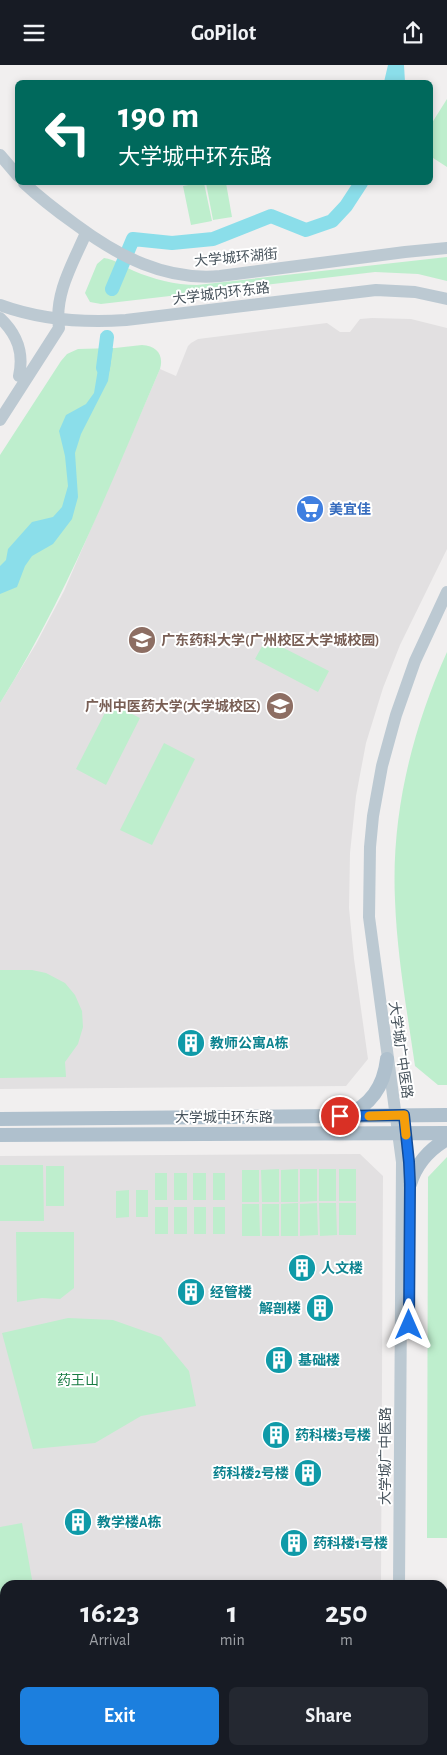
<!DOCTYPE html>
<html lang="en">
<head>
<meta charset="utf-8">
<style>
  :root { --surface:#171b24; --page:#242831; --text:#f1f3f6; --muted:#9ea1a6; --accent:#1c7fde }
  body { margin:0; font-family:"Alegreya Sans","Noto Sans SC",sans-serif; background:var(--page); color:var(--text); height:100vh; display:flex; flex-direction:column; font-size:19px; white-space:nowrap }
  * { box-sizing:border-box; margin:0 }
  p { font-size:16px; color:var(--muted) }
  .icon { flex:none; width:28px; height:28px; fill:none; stroke:currentColor; stroke-width:2; stroke-linecap:round; stroke-linejoin:round }
  .map { position:relative; flex:1; overflow:hidden }
  .drawer { position:absolute; left:0px; top:1515px; width:448px; height:175px; display:flex; flex-direction:column; background:var(--surface); border-radius:15px 15px 0 0; box-shadow:0 2px 8px #0003 }
  .drawer>* { flex:none }
  .guide { position:absolute; left:15px; top:15px; width:418px; height:105px; border-radius:8px; box-shadow:0 2px 8px #0003; background:#00695c; color:#fff; overflow:hidden }
  .pin { position:absolute; display:grid; place-items:center; width:42px; height:42px; color:#fff; margin:-21px; border:2px solid #fff; border-radius:50%; box-shadow:0 1px 5px #0007 }
  .me { position:absolute; width:55px; margin:-28px; rotate:0deg; stroke-linejoin:round; filter:drop-shadow(0 0 4px #0008) }
  .turn { display:flex; align-items:center; gap:18px; height:105px; padding:0 20px; font-size:22px }
  .turn .icon { width:65px; height:65px; stroke-width:2.5 }
  .turn b { display:block; font-size:35px; line-height:42px }
  .eta { display:flex; justify-content:space-evenly; align-items:center; height:85px; text-align:center }
  .eta b { font-size:30px; font-weight:700; line-height:35px }
  .cta { display:flex; gap:10px; margin-top:auto; padding:10px 20px }
  .cta a { flex:1; height:58px; border-radius:8px; background:var(--accent); color:#fff; font-size:20px; font-weight:700; line-height:58px; text-align:center }
  .cta a+a { background:var(--page); color:var(--text) }
  header { display:flex; justify-content:space-between; align-items:center; height:65px; padding:0 20px; background:var(--surface); font-size:22px; font-weight:700 }
  .map>svg:first-child { display:block }
</style>
</head>
<body>
<header><svg class="icon" aria-label="menu" viewBox="0 0 24 24"><path d="M4 6h16M4 12h16M4 18h16"/></svg>GoPilot<svg class="icon" aria-label="share" viewBox="0 0 24 24"><path d="M12 15V3M7 8l5-5 5 5M5 13v7h14v-7"/></svg></header>
<div class="map">
<svg width="447" height="1690" viewBox="0 0 447 1690">
  <rect width="100%" height="100%" fill="#f1efef"/>
  <path fill="#e2e0e1" d="M372 253 411 254 447 263V484L400 580 383 623 366 678 356 731 350 788 349 843 354 894 368 994 346 1021 0 1024V638L36 579 64 526 160 304 176 311 188 281 191 278 198 274 327 258 340 267H350L360 254Z
    M360 1089 383 1111 381 1520H5V1685H380V1687L378 1690H0V1091Z"/>
  <path fill="#beeecd" d="M447 34V102L430 91V61Z
    M199 118H204L212 156 191 160 183 121Z
    M206 118H226L232 152 213 155Z
    M447 192V216L418 209 375 207 101 239 90 237 85 228 97 199 104 193C115 194 124 202 134 206 153 214 175 220 197 220Z
    M142 280C157 281 164 290 160 304 111 418 66 533 0 638V390L61 296 67 289 78 284 115 283Z
    M266 574 329 606 318 627 255 594Z
    M447 587V1020H438L415 1001C407 946 397 890 395 835 391 749 412 665 447 587Z
    M110 638 140 653 106 720 76 704Z
    M164 678 195 694 152 780 120 765Z
    M0 905H32L46 908 65 918 75 930 82 946 83 962 78 979 65 997 66 1012 0 1013Z
    M447 1092V1473H427L428 1112Z
    M0 1100H43L44 1156H0Z
    M46 1101H64V1141H46Z
    M279 1104V1137H262L261 1105Z
    M298 1104V1137H281V1105Z
    M300 1104H317V1136L300 1137Z
    M319 1104H336V1136H319Z
    M339 1104H356V1136H339Z
    M242 1105H259V1137H242Z
    M155 1108H167V1135H155Z
    M174 1108H187V1135H174Z
    M193 1108H206V1135H193Z
    M213 1108H225V1135H213Z
    M129 1125V1152L116 1153V1126Z
    M136 1125H148V1152H136Z
    M298 1138V1171H281V1139Z
    M317 1138 318 1170 300 1171V1139Z
    M319 1138H336L337 1170 320 1171Z
    M339 1138H356V1170H339Z
    M242 1139H259L260 1171H242Z
    M262 1139H279V1171H262Z
    M155 1142H168V1169H155Z
    M174 1142H187V1169H174Z
    M194 1142H206V1169H194Z
    M213 1142H225V1169H213Z
    M16 1167H74V1223L60 1234 42 1233 17 1237Z
    M68 1253 113 1255 161 1272 189 1306 196 1341 141 1351 95 1378 33 1384 2 1268Z
    M22 1458 33 1520H5V1582L0 1583V1462Z
    M442 1541H447L446 1688 442 1685Z"/>
  <path fill="#8bdeea" d="M388 0H404L405 17H384Z
    M113 283 108 316 81 369 75 388 78 432 72 454 53 479 32 491 25 501 17 522 0 529V501L6 495 8 484 32 457 53 452 62 442 68 421 65 391 59 366 66 350 86 339 94 328 101 286Z"/>
  <g fill="none" stroke-linecap="round" stroke-linejoin="round">
    <path stroke="#8bdeea" stroke-width="14" d="M112 224 133 174 172 178 213 174 271 151 306 165 332 156 346 141 361 118
      M103 303 107 272"/>
    <path stroke="#bcc9d2" stroke-width="12" d="M0 90 18 111
      M24 118C40 133 57 146 75 159 118 191 165 216 220 211L405 187 447 183
      M0 240C41 255 83 258 126 255L376 225 415 227 447 234
      M0 253C18 270 24 288 19 311
      M0 355 59 263C54 229 73 198 86 168
      M399 1520 402 1097 369 852 370 782 373 751 382 701 396 650 415 596 447 527
      M398 1690V1685"/>
    <path stroke="#afc0cd" stroke-width="14" d="M346 1050C372 1040 384 1020 387 994
      M0 1054 447 1050
      M0 1070 447 1068
      M410 1119C416 1099 428 1085 447 1074
      M407 1685 410 1690"/>
  </g>
  <g fill="none" stroke-linecap="round" stroke-linejoin="round">
    <defs>
      <path id="route" d="M340 1051 404 1050 409 1097 410 1119 409 1260"/>
    </defs>
    <use href="#route" stroke="#114b97" stroke-width="12"/>
    <use href="#route" stroke="#1a73e8" stroke-width="9"/>
    <path stroke="#f59e0b" stroke-width="9" d="M369 1051 404 1050 406 1070"/>
  </g>
  <defs>
    <symbol id="supermarket-disc" viewBox="-11 -11 22 22"><circle r="9.5" fill="#3f7fe0" stroke="#fff"/><path d="M-6-5.5h2.5l.6 2H6L4.5 2H-2.5L-4.4-4H-6ZM-1.5 3.2a1.3 1.3 0 1 0 .1 0ZM3 3.2a1.3 1.3 0 1 0 .1 0Z" fill="#fff"/></symbol>
    <symbol id="university-disc" viewBox="-11 -11 22 22"><circle r="9.5" fill="#8d6e63" stroke="#fff"/><path d="M0-5L7-2L0 1L-7-2ZM-4 1L0 2.5L4 1V4Q0 6-4 4Z" fill="#fff"/></symbol>
    <symbol id="building-disc" viewBox="-11 -11 22 22"><circle r="9.5" fill="#0f9aa8" stroke="#fff"/><path d="M-4-6H4V6H1V3H-1V6H-4ZM-2.5-4.3h1.7v1.8h-1.7ZM.8-4.3h1.7v1.8H.8ZM-2.5-1h1.7V.8h-1.7ZM.8-1h1.7V.8H.8Z" fill="#fff"/></symbol>
  </defs>
  <g fill-rule="evenodd">
    <use href="#supermarket-disc" x="294" y="428" width="32" height="32"/>
    <use href="#university-disc" x="126" y="559" width="32" height="32"/>
    <use href="#university-disc" x="264" y="625" width="32" height="32"/>
    <use href="#building-disc" x="175" y="962" width="32" height="32"/>
    <use href="#building-disc" x="286" y="1187" width="32" height="32"/>
    <use href="#building-disc" x="175" y="1211" width="32" height="32"/>
    <use href="#building-disc" x="304" y="1227" width="32" height="32"/>
    <use href="#building-disc" x="263" y="1279" width="32" height="32"/>
    <use href="#building-disc" x="260" y="1354" width="32" height="32"/>
    <use href="#building-disc" x="292" y="1392" width="32" height="32"/>
    <use href="#building-disc" x="62" y="1441" width="32" height="32"/>
    <use href="#building-disc" x="278" y="1462" width="32" height="32"/>
  </g>
  <g text-anchor="middle" stroke-width="4" stroke-linejoin="round" paint-order="stroke">
    <g font-size="14" fill="#47535c" stroke="#fff">
      <text transform="translate(236 192) rotate(-5)" y="5">大学城环湖街</text>
      <text transform="translate(221 228) rotate(-7)" y="5">大学城内环东路</text>
      <text transform="translate(401 985) rotate(82)" y="5">大学城广中医路</text>
      <text x="224" y="1057">大学城中环东路</text>
      <text transform="translate(385 1391) rotate(-90)" y="5">大学城广中医路</text>
    </g>
    <g font-size="14" font-weight="bold" fill="#366cbe" stroke="#fff" text-anchor="start">
      <text x="329" y="449">美宜佳</text>
    </g>
    <g font-size="14" font-weight="bold" fill="#785e54" stroke="#fff" text-anchor="start">
      <text x="161" y="580">广东药科大学(广州校区大学城校园)</text>
      <text x="261" y="646" text-anchor="end">广州中医药大学(大学城校区)</text>
    </g>
    <g font-size="14" font-weight="bold" fill="#0d838f" stroke="#fff" text-anchor="start">
      <text x="210" y="983">教师公寓A栋</text>
      <text x="321" y="1208">人文楼</text>
      <text x="210" y="1232">经管楼</text>
      <text x="301" y="1248" text-anchor="end">解剖楼</text>
      <text x="298" y="1300">基础楼</text>
      <text x="295" y="1375">药科楼3号楼</text>
      <text x="289" y="1413" text-anchor="end">药科楼2号楼</text>
      <text x="97" y="1462">教学楼A栋</text>
      <text x="313" y="1483">药科楼1号楼</text>
    </g>
    <g font-size="14" fill="#197c43" stroke="#fff">
      <text x="78" y="1320">药王山</text>
    </g>
  </g>
</svg>
<div class="pin" style="left:340px;top:1051px;background:#d93025"><svg class="icon" aria-label="arrive" viewBox="0 0 24 24"><path d="M6 21V4h12l-3 4 3 4H6"/></svg></div>
<svg class="me" style="left:409px;top:1260px" viewBox="-20 -20 40 40"><path d="M0-17L14 15 0 8-14 15z" fill="#1a73e8" stroke="#fff" stroke-width="4"/></svg>
<div class="guide">
<div class="turn"><svg class="icon" aria-label="left" viewBox="0 0 24 24"><path d="M17 20v-9H6M10 6l-5 5 5 5"/></svg><div><b>190 m</b>大学城中环东路</div></div>
</div>
<section class="drawer">
<div class="eta">
<div><b>16:23</b><p>Arrival</p></div>
<div><b>1</b><p>min</p></div>
<div><b>250</b><p>m</p></div>
</div>
<div class="cta"><a>Exit</a><a>Share</a></div>
</section>
</div>
</body>
</html>
